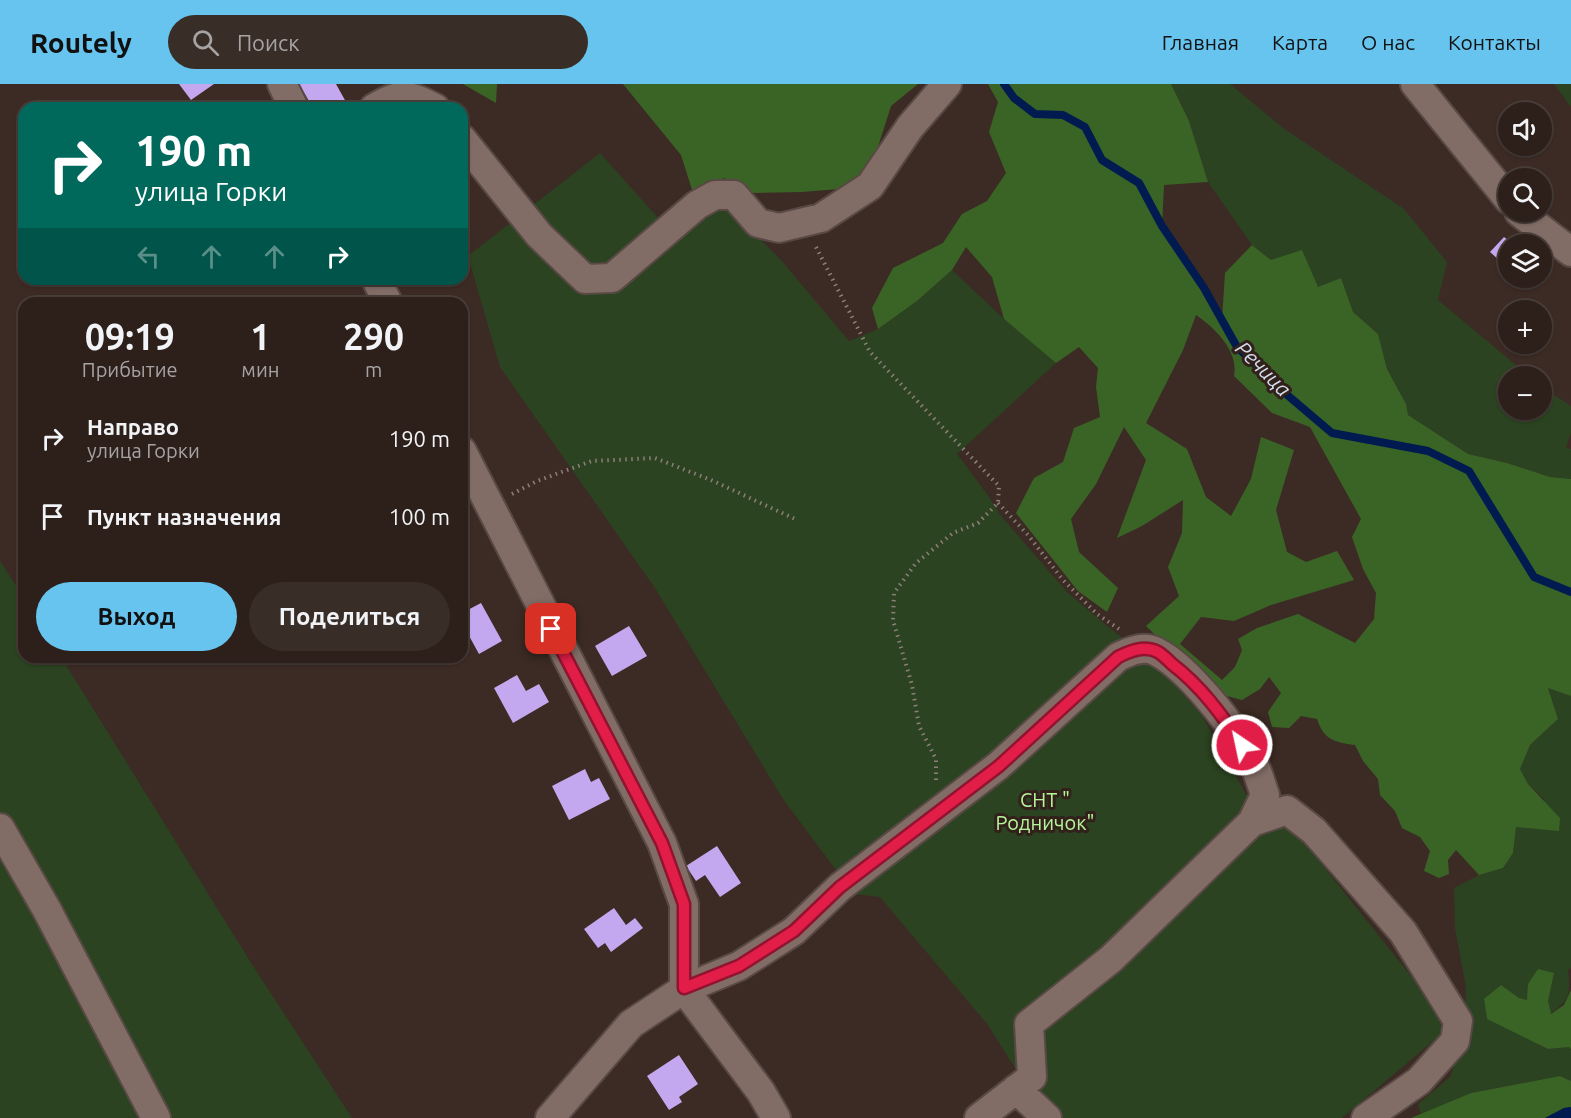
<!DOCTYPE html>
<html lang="ru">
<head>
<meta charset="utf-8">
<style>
  :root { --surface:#2d201b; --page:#392d28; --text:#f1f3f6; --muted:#a7a3a3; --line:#483e3a; --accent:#67c4ef }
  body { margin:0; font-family:Ubuntu,sans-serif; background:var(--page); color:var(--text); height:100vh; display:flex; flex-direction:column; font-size:22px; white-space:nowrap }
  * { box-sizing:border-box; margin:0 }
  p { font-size:20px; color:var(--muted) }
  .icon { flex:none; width:33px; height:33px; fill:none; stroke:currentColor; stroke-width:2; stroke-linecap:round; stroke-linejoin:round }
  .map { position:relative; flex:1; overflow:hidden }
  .side { position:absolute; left:18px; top:213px; width:450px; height:366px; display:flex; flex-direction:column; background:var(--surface); border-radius:18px; box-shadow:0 2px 4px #0004,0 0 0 2px var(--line) }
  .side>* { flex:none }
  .hud { position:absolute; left:18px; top:18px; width:450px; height:183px; border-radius:18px; box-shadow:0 2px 4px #0004,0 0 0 2px var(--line); background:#00695c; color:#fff; overflow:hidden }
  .fabs { position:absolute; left:1498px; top:18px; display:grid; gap:12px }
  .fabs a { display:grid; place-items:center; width:54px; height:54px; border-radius:50%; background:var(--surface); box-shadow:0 2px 4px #0004,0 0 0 2px var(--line); font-size:30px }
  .pin { position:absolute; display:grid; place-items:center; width:51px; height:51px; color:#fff; margin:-26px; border-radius:12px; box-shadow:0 3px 9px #0006 }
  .me { position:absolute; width:66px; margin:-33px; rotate:326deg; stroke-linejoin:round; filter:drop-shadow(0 0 4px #0008) }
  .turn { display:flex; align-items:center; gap:21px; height:126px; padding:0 18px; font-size:27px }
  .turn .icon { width:78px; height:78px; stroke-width:2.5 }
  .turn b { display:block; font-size:42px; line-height:51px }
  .lanes { display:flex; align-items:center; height:57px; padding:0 18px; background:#0003; justify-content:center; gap:30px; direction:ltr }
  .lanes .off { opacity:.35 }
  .eta { display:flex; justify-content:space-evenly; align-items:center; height:102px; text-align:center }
  .eta b { font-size:36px; font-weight:700; line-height:42px }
  .cta { display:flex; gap:12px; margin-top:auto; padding:12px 18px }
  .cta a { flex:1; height:69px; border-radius:36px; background:var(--accent); color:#111; font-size:24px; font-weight:700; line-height:69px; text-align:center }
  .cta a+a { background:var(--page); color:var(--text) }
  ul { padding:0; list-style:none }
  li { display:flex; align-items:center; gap:18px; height:78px; padding:0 18px }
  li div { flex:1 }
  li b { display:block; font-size:22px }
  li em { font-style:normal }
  header { display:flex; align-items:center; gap:36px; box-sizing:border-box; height:84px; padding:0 30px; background:var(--accent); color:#111 }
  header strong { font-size:28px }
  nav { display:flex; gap:33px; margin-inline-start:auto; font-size:21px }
  .search { width:420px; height:54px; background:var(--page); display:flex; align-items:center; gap:15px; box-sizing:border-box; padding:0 21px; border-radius:33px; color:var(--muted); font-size:22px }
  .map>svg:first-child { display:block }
</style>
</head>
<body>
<header>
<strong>Routely</strong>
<div class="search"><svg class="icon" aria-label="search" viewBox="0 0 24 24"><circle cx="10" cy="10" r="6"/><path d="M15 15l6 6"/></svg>Поиск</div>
<nav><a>Главная</a><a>Карта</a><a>О нас</a><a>Контакты</a></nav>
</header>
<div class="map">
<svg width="1571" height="1034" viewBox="0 0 1571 1034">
  <rect width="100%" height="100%" fill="#3c2b24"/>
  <path fill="#2b4320" d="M1171 0H1230L1283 44 1404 125 1447 178 1438 216 1529 292H1509V326H1542V303L1571 322V350L1566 363 1571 365V395L1550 393 1507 379 1468 370 1408 331 1406 320 1387 285 1378 250 1353 228 1341 194 1319 203 1271 176 1252 161 1208 98 1189 37Z
    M1554 0H1571V23Z
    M600 69 660 136 694 112 738 133 780 175 849 257 878 245 917 217 952 186 1004 235 1056 279 957 370 987 410 1001 432 1067 508 1112 546 1155 578 1202 632 1246 710 1288 738 1451 942 1342 1034H1046L988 941 880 813 854 810 783 715 655 504 500 283 468 172Z
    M0 477 24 514V573H61L253 882 352 1034H0Z
    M1548 603 1571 612V884L1568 886C1571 909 1570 916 1550 930L1548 917 1554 889 1527 916 1519 914 1501 901 1484 916 1487 935 1548 965 1569 963 1571 965V997L1560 992 1471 1009 1421 1030 1418 1020 1450 993 1460 964 1465 935 1466 904 1455 844 1454 804 1479 791 1503 784 1513 769 1516 743 1545 716 1528 700 1520 685 1530 661 1558 635Z"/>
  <path fill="#3a6426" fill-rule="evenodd" d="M463 0H497L496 19Z
    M623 0H918L891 22 875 72 851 104 802 108 754 109 724 94 694 112 681 71Z
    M988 0H1171L1189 37 1208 98 1164 101 1162 142 1204 204 1222 236 1225 189 1252 161 1271 176 1302 166 1318 203 1341 194 1353 228 1378 250 1387 285 1406 320 1408 331 1468 370 1507 379 1550 393 1571 395V612L1548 604 1558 635 1530 661 1520 685 1528 700 1560 734 1559 747 1516 743 1513 769 1503 784 1479 791 1456 766 1448 776 1449 790 1439 794 1424 787 1430 767 1420 753 1402 744 1395 727 1380 711 1378 695 1363 677 1355 661C1334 658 1324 656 1317 635L1301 632 1289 644 1272 643 1268 628 1281 609 1269 593 1260 605 1242 616 1223 611 1212 606 1146 542 1179 512 1168 483 1182 449 1183 416 1142 442 1117 454 1146 376 1124 343 1096 400 1071 435 1079 468 1118 504 1107 528 1078 507 1016 429 1034 394 1063 378 1074 344 1100 333 1096 303 1098 284 1079 263 1056 279 1004 235 992 193 966 163 952 186 917 217 878 245 872 224 893 184 943 159 962 130 987 117 1006 89 989 48 998 18ZM1196 231C1215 244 1239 267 1234 292L1272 329 1310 343 1361 435 1352 453 1363 485 1376 509 1374 535 1355 559 1298 530 1257 544 1238 555 1242 566 1235 583 1222 596 1180 560 1201 533 1234 537 1271 521 1354 496 1337 467 1306 478 1287 468 1276 426 1294 366 1261 353 1251 395 1231 432 1206 413 1187 365 1146 339 1183 266Z
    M1538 885 1554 889 1548 917 1551 930 1564 921 1571 906V965L1569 963 1548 965 1487 935 1484 915 1501 901 1519 914 1527 916 1528 900Z
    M1560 992 1571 997V1023L1564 1024 1545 1034H1411L1471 1009Z"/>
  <path fill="#011a4f" d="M1571 1023V1034H1545L1564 1024Z"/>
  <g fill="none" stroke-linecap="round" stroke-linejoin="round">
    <path stroke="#011a4f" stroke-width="8" d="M1004 0 1014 14 1035 30 1063 31 1085 43 1102 76 1139 99 1162 142 1204 204 1237 263 1279 304 1332 349 1428 367 1469 387 1534 493 1571 508"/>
  </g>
  <path fill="#c4a8ef" d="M179 0H214L191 16Z
    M299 0H336L346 18 336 24H313Z
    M1504 153 1513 160H1509V185L1490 168Z
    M481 519 502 557 479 570 462 539V529Z
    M629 542 647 572 612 592 595 562Z
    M517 591 526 607 539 600 549 618 513 639 494 604Z
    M585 685 591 698 599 694 610 715 569 736 552 702Z
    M717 762 741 799 720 813 705 791 696 797 686 782Z
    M614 824 626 841 635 834 643 844 611 868 605 859 598 864 584 845Z
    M679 971 698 1000 679 1013 682 1018 669 1026 647 992Z"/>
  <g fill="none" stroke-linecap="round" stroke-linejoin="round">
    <defs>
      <path id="minor" d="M282 0 294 24
        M1415 0 1509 116
        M374 24C401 8 408 10 435 24
        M462 55 539 151 585 195 612 194 697 121 715 111H734L758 139 779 144 821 134 870 102 910 43 947 0
        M1519 128 1571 168
        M376 195 388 219
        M462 367 662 759 684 820V905L761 1008 776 1034
        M1252 738 1287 726 1314 747 1403 848 1458 937 1455 957 1419 997 1366 1034
        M0 744 47 826 156 1034
        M1016 1005 1047 1034
        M550 1034 631 940 684 905 739 882 794 847 840 803 998 682 1118 573C1130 567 1144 561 1157 568 1188 584 1236 645 1252 676 1258 687 1261 700 1265 711L1252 738 1111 875 1029 940 1032 993 979 1034"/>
    </defs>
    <use href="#minor" stroke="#584944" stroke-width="32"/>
    <path stroke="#8d7f79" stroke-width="4" stroke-dasharray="1.5 4.5" stroke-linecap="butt" d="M816 163 870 268 999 402 998 419 978 439 953 449 916 479 894 509 893 536 912 601 919 642 936 675V697
      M512 410 537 397 592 377 655 374 711 396 795 435
      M998 419 1028 451 1063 496 1097 530 1119 545"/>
    <use href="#minor" stroke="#826d66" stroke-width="28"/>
  </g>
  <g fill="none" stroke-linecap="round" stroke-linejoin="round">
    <defs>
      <path id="route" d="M551 545 662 759 684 820V904L739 882 794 847 840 803 999 682 1118 573C1130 567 1144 561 1158 568 1163 571 1168 576 1172 580 1201 602 1222 631 1242 661"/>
    </defs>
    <use href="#route" stroke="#92132f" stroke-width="15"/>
    <use href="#route" stroke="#e11d48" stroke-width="10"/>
  </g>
  <g text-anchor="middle" stroke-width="6" stroke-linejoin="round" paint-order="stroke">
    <g font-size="20" fill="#b5f49a" stroke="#32211b">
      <text x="1045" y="723">СНТ "<tspan x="1045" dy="23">Родничок"</tspan></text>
    </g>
    <g font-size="21" font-style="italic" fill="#d2ddee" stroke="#32211b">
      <text transform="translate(1263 285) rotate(45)" y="7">Речица</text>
    </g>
  </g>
</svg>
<div class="fabs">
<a><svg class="icon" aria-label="sound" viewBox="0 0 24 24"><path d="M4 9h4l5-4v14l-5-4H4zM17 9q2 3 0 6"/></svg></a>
<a><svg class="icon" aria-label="search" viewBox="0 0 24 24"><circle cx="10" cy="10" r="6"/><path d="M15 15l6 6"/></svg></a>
<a><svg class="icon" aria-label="layers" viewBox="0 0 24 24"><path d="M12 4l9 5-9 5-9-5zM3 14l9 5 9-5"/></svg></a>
<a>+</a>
<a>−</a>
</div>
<div class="pin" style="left:551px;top:545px;background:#d93025"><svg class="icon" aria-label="arrive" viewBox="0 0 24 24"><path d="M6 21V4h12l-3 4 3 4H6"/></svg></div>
<svg class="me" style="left:1242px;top:661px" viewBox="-20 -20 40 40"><circle r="17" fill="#e11d48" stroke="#fff" stroke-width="3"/><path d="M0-11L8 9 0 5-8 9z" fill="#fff"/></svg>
<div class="hud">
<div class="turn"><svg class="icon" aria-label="right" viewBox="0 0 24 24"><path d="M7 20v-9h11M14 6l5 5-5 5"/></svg><div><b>190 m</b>улица Горки</div></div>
<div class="lanes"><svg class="icon off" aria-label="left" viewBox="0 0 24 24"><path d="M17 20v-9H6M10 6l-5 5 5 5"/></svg><svg class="icon off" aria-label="ahead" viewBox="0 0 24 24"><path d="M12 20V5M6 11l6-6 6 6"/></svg><svg class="icon off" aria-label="ahead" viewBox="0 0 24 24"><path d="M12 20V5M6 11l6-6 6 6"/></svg><svg class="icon" aria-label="right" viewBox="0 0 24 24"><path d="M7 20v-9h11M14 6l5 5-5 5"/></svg></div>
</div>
<section class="side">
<div class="eta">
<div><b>09:19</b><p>Прибытие</p></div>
<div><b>1</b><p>мин</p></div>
<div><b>290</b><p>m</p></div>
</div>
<ul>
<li><svg class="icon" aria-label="right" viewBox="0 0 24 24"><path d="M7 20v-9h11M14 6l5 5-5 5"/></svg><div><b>Направо</b><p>улица Горки</p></div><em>190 m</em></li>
<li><svg class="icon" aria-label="arrive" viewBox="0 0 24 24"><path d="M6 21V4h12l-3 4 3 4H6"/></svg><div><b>Пункт назначения</b></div><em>100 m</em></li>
</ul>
<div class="cta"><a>Выход</a><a>Поделиться</a></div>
</section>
</div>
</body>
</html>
